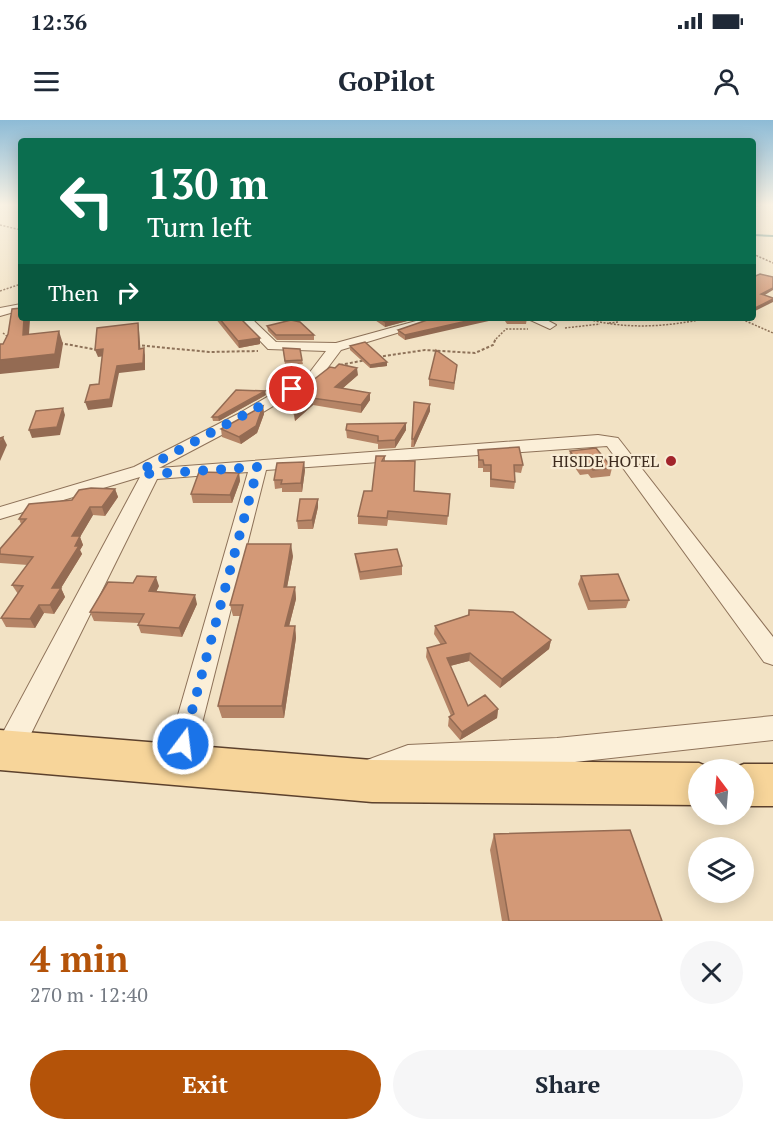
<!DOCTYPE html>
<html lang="en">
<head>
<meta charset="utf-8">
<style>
  :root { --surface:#fff; --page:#f6f6f7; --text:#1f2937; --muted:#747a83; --accent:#b45309 }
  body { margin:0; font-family:"PT Serif",serif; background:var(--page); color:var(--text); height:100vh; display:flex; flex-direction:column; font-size:22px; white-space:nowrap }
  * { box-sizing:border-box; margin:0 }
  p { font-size:20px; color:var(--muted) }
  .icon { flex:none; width:33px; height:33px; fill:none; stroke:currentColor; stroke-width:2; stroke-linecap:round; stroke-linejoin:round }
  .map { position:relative; height:801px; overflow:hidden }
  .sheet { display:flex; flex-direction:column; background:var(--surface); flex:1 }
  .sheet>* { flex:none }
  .guide { position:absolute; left:18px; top:18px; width:738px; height:183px; border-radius:6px; box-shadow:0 3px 15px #0003; background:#0b6e4f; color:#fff; overflow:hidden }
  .needle { width:39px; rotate:344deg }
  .controls { position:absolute; left:688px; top:639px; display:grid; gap:12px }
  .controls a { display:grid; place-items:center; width:66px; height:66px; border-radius:50%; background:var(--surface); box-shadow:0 3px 15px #0003; font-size:30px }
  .pin { position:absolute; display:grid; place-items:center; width:51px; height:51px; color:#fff; margin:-26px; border:3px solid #fff; border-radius:50%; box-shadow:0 2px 6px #0007 }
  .me { position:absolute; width:66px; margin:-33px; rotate:15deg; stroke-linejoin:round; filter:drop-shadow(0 0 4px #0008) }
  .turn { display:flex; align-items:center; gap:21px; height:126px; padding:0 30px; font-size:27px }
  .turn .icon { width:78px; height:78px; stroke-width:2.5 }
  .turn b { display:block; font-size:42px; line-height:51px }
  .then { display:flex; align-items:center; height:57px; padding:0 30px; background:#0003; gap:12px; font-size:22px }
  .round { display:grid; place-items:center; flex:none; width:63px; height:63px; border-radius:32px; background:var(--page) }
  .headline { display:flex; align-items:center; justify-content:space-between; height:102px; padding:0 30px }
  h1 { font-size:36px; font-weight:800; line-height:45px; color:var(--accent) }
  .primary-button { display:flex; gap:12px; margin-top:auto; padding:12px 30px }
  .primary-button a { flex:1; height:69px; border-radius:36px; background:var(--accent); color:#fff; font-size:24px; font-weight:800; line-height:69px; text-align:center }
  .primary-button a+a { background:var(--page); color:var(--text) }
  .status { display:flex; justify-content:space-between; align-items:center; height:42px; padding:0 30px; background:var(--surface); direction:ltr }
  .status svg { height:16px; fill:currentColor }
  header { display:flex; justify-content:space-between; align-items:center; height:78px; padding:0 30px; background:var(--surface); font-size:27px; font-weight:800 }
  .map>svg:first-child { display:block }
</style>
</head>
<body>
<div class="status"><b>12:36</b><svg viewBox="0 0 49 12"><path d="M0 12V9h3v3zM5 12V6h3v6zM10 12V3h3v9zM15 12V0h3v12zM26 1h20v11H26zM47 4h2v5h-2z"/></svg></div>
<header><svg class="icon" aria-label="menu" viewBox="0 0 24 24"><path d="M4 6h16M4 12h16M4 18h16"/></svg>GoPilot<svg class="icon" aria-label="person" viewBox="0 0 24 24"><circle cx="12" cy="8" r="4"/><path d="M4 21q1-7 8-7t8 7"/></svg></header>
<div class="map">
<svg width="773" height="801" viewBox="0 0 773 801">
  <rect width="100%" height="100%" fill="#f2e2c4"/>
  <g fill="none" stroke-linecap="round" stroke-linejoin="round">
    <path stroke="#6c9488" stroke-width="2" d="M753 115 773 116"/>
    <defs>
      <path id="street" d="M21 184V190L0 196V188Z
        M238 198H251L276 222 336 223 427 198H446L341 230 320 258 250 300 159 348 598 315 618 318 773 517V545L764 542 607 326 266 350 191 647 187 656 177 660 167 656 163 647 248 352 157 359 18 640 8 644 0 641V618L140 357 0 399V387L134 347 238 294 310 252 326 231 268 229Z
        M526 198H543L556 205 550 209Z
        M773 596V620L557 644 408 651 377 662 367 658 363 649 367 640 408 625 557 618Z"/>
      <path id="primary" d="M0 610 372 640 699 643 715 650H699V685L372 682 0 650Z
        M744 644H773V686H744V650H729Z"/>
    </defs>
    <use href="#street" stroke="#8e7259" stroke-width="2"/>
    <use href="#primary" stroke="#5c412d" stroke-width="3"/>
    <path stroke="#8e7259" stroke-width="1.5" stroke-dasharray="2 1.5" stroke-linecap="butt" d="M753 87 763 85
      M0 105 21 110
      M753 134 773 143
      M0 171 21 164
      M583 198C626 210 666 207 709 198
      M739 198 773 213
      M609 203 619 202
      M565 208 600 204
      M3 213 9 218
      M496 219 506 209H528"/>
    <path stroke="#8e7259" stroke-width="2" stroke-dasharray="3 2" stroke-linecap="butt" d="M60 223 98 230
      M137 225 209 232 258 231
      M378 237 425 230 475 233 493 225 496 218
      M340 245 366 240"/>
    <use href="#street" fill="#fbefd8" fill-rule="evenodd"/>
    <use href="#primary" fill="#f7d59a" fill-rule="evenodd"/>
  </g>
  <path fill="#b58466" d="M215 198H240L260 218V224L239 228Z
    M372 198H418L385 207Z
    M433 198 405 220 398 215V210Z
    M503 198H527L526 204H507Z
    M267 206 314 215V220H277L268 211Z
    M350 226 387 246 370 248 350 230Z
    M283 228 302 240 303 244 285 245Z
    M457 245 454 270 429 266V259Z
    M358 255 343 268 370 280 361 293 313 285 295 301 294 293 308 264Z
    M266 275 219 301H213L212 297Z
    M414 282 430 291 414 327H411Z
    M263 286 264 294 257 313 241 324 222 317 221 309Z
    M406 303V310L395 328 378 329V324L347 318 346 310Z
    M478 330 523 345 521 353 514 352 515 362 514 369 490 367V352H483V348H478Z
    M570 331 612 348 610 356 591 358 588 354 580 355 569 339Z
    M385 336V341L414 371 450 374 447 405 388 400 387 406 358 404V396L372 371Z
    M305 350 302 372H282V368L275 369 274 360Z
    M239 353 240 361 232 383H193L191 374Z
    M115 369 118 377 105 396 93 395 80 417 83 425 80 430 82 434 61 468 65 477 54 494 44 493 35 508 6 507 1 498 18 474 12 465 28 445 0 443V429L21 404 19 399 72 380Z
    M318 379V387L313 409H298L297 401Z
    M355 434 402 446V455L360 460 356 442Z
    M293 436 287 467H295L296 479 289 506H295L296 518 284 598H222L218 586 240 496H233L230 485Z
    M581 456 629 480 626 488 588 490 578 464Z
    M159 466 156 472 197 484 182 517 141 513 138 505 139 503 94 501 90 492Z
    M469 490 551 520 549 529 500 568 469 541 450 546 468 586 498 589 497 598 460 620 448 606 449 597 451 596 426 537 427 528 441 525 434 514 435 506 468 495Z
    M494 714 662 801H502L490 730Z"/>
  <path fill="#946b53" d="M773 168V170L760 178 761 174Z
    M773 179V182L753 192V189Z
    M24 198H29L30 200 28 228 23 215Z
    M401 198H418L385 207V202Z
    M480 198H502L405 220V215Z
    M138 203 139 210 141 236 139 229Z
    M59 211 63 224 59 248 0 254V240Z
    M260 218V224L239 228 238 221Z
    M144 228 145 235V250L119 253 112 287 88 290 85 282 117 246Z
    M103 229 105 236 98 237 95 230Z
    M387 242V246L370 248V245Z
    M357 248 358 255 336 274 335 267Z
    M265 271 266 275 219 301 218 297Z
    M370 273V280L361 293V285Z
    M312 278 313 285 295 301 294 293Z
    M430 284V291L414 327V319Z
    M263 286 264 294 257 313 241 324 239 317Z
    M63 288 65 295 60 315 32 318 29 310Z
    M406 303V310L395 328V320Z
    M3 317 7 325 0 341V325Z
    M304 342 305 350 302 372 301 363Z
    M239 353 240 361 232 383 230 375Z
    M115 369 118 377 105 396 102 387Z
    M318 379V387L313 409 312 400Z
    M90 387 93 395 80 417 83 425 80 430 82 434 61 468 65 477 54 494 50 485 52 468 72 416Z
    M291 424 293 436 285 478 284 467Z
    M156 457 159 466 152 480 149 471Z
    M295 467 296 479 286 518 285 506Z
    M195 475 197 484 182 517 179 508Z
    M39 485 44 493 35 508 30 499Z
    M295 506 296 518 284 598 282 586Z
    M551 520 549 529 500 568 502 559Z
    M470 533 469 541 446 547 447 538Z
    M498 589 497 598 460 620 462 612Z"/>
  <path fill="#d39977" stroke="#946b53" stroke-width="1.5" d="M760 154 773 157V168L761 174 773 178V179L753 189V157Z
    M21 188V198H24L23 215 59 211 55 234 0 240V224H3L8 214 12 189Z
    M219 198H240L260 218 238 221Z
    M379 198H401L385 202Z
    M433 198H480L405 215 398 210Z
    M506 198H527V199H507Z
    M291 200 300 202 314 215H276L267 206Z
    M138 203 139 229 144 228 143 243 117 246 110 279 85 282 90 265 99 264 103 229 95 230 97 208Z
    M365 222 387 242 370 245 350 226Z
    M283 228 300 229 302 240 285 241Z
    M436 230 457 245 454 263 429 259Z
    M339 244 357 248 335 267 370 273 361 285 312 278 294 293 297 267 307 261 308 264 330 247 335 248Z
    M236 270 265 271 218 297H212Z
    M414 282 430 284 414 319H412Z
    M263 286 256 306 239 317 221 309Z
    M63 288 57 307 29 310 36 291Z
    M406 303 395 320 378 321V316L346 310 347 304Z
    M3 317 0 325V318Z
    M519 327 523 345H514L515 362 491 359V345H484L483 340H479L478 330Z
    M596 328 612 348 593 350 590 346 581 347 570 331Z
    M376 336H385L382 341H415L414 371 450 374 448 396 388 391 387 398 358 396 364 371H372Z
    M304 342 301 363 281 364 282 360H274L277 343Z
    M199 352 239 353 230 375 191 374Z
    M91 368 115 369 102 387H90L72 416H80L75 426H79L52 468H61L50 485H39L30 499 1 498 23 466 12 465 33 437 0 434V429L26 399H19L29 384 72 380 79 370Z
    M300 379H318L312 400 297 401Z
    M247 424H291L284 467H295L285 506H295L282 586H218L243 485H230Z
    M397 429 402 446 360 452 355 434Z
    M618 454 629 480 590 481 581 456Z
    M137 456 156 457 149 471 195 475 179 508 138 505 144 494 90 492 108 462 133 463Z
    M469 490 513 492 551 520 502 559 470 533 447 538 468 586 485 575 498 589 462 612 449 597 454 594 427 528 446 523 435 506 469 495Z
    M630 710 662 801H509L494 714Z"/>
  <linearGradient id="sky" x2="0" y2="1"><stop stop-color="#8dbbd6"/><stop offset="0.43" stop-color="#f9f2e4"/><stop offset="1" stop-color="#f9f2e4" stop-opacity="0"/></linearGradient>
  <rect width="773" height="197" fill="url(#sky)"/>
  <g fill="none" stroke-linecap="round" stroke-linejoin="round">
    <path stroke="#1a73e8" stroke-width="10" stroke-dasharray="0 18" d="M183 624 258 347 150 354 140 351 292 269"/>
  </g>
  <circle fill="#a2242b" stroke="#f8ecd5" stroke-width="2" cx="671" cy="341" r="6"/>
  <g text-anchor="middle" stroke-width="4.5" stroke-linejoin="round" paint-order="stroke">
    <g font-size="16" fill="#3d2b1e" stroke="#f8ecd5" text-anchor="end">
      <text x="659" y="347">HISIDE HOTEL</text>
    </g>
  </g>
</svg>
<div class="controls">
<a><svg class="needle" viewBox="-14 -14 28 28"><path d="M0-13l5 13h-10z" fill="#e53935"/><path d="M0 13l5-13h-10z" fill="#747a83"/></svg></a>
<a><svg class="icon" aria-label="layers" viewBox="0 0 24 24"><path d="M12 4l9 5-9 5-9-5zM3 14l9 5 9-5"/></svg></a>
</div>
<div class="pin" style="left:292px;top:269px;background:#d93025"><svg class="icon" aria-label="arrive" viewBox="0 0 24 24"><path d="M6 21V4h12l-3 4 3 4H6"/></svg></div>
<svg class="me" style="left:183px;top:624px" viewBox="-20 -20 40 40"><circle r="17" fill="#1a73e8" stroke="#fff" stroke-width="3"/><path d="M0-11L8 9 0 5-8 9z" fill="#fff"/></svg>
<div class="guide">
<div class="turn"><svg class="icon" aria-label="left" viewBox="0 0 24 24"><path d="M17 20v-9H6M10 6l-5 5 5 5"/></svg><div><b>130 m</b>Turn left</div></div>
<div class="then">Then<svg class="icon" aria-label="right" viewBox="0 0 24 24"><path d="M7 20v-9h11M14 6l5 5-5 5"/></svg></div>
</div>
</div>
<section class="sheet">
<div class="headline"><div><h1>4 min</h1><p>270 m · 12:40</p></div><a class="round"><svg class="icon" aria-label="close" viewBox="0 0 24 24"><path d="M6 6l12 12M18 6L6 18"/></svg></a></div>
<div class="primary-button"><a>Exit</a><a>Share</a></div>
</section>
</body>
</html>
